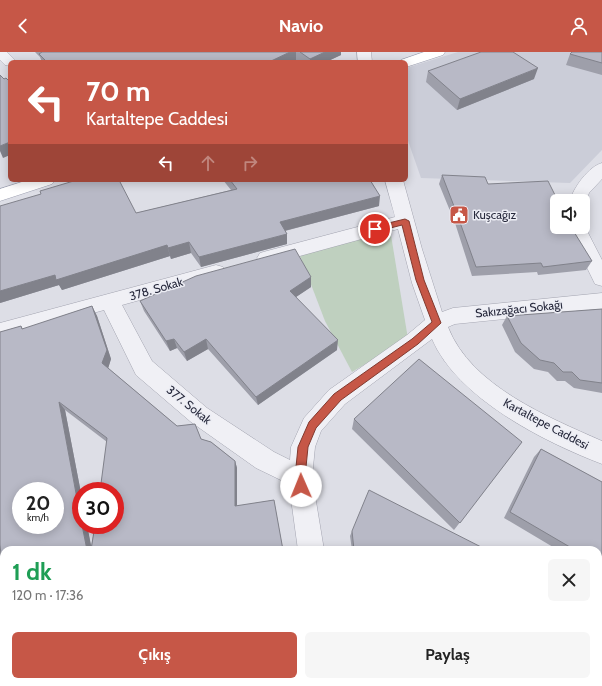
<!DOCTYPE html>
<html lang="tr">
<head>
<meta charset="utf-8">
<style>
  :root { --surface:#fff; --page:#f6f6f6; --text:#222; --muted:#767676; --accent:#c65747 }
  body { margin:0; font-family:Cabin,sans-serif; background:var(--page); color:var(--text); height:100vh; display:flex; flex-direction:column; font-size:15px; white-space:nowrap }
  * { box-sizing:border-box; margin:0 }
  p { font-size:13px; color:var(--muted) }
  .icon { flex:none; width:22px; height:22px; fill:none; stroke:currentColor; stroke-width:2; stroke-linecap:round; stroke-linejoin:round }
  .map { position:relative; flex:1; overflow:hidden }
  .drawer { position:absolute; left:0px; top:494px; width:602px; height:140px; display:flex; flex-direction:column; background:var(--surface); border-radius:12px 12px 0 0; box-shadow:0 2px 10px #0003 }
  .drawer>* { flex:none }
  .banner { position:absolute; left:8px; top:8px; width:400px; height:122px; border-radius:6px; box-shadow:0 2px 10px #0003; background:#c65747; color:#fff; overflow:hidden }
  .tools { position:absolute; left:550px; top:142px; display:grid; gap:8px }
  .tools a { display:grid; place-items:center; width:40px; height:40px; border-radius:6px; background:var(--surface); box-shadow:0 2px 10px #0003; font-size:20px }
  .speed { position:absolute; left:12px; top:430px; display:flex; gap:8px; font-size:20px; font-weight:700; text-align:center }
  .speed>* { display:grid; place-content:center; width:52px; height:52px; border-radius:50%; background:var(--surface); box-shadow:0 2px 10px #0003; line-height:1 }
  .speed small { font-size:10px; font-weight:400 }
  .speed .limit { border:6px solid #d22; background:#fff; color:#111 }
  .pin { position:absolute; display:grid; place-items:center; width:34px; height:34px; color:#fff; margin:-17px; border:2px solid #fff; border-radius:50%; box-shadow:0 1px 4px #0007 }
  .me { position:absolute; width:44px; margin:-22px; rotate:359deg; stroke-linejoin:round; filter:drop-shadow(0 0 3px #0008) }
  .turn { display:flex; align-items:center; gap:14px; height:84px; padding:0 12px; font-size:18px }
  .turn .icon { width:52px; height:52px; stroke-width:2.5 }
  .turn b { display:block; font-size:28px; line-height:34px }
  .lanes { display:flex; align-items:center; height:38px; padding:0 12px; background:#0003; justify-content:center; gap:20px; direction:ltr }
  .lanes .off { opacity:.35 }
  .round { display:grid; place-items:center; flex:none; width:42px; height:42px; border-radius:6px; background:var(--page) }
  .head { display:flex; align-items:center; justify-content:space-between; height:68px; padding:0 12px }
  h1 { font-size:24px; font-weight:800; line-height:30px; color:#1e9e55 }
  .cta { display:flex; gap:8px; margin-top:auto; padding:8px 12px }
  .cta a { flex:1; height:46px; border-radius:6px; background:var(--accent); color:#fff; font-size:16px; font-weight:800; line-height:46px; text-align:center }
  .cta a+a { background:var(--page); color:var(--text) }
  header { display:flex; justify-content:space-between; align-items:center; height:52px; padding:0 12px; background:var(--accent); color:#fff; font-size:18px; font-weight:800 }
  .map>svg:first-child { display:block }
</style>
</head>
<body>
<header><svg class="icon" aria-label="back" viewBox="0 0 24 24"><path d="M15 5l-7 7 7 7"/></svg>Navio<svg class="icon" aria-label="person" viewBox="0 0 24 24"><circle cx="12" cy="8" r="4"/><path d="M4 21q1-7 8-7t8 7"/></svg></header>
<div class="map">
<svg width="602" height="634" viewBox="0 0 602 634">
  <rect width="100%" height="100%" fill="#dddee6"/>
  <path fill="#cbcdd8" d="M458 0H602V98L570 131 421 126 406 83V16Z"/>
  <path fill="#bfd0bf" d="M390 177 408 287 352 320 325 269 299 201Z"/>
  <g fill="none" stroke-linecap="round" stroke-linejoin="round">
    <defs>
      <path id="minor" d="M0 0H7L17 10H10V14L5 13 0 8Z
        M357 0H371L372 10H358Z
        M602 111V127L589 141 585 153 583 154V149H570C573 136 589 114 602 111Z
        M385 128H403L422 197 442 260 453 256 602 241V257L455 272 448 275C471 334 548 365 602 389V412C544 390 457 346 432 287L345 352 321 379 315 395 312 425 324 498H298L289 432 256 416 191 370 136 323 104 258 0 287V271L216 213 223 215 226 220 223 225 122 253 152 309 207 356 274 400 290 408 291 395 304 366 329 338 407 283 425 268 412 231 398 177 267 213 260 211 257 206 260 201 267 199 395 165Z
        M583 171 602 208V234L595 232 567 175H583Z
        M103 630H246L244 634H101Z
        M331 630H381L383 634H333Z"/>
      <path id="major" d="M424 0H445L443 3 406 15V10H400L401 8Z
        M28 128H55L52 132 0 149V137Z"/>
    </defs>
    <use href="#minor" stroke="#a3a4b0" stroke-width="1"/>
    <use href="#major" stroke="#9da0b1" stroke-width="1"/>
    <use href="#minor" fill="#f0f0f5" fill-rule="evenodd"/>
    <use href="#major" fill="#fff" fill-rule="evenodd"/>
  </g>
  <path fill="#9e9faa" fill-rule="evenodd" d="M35 0H341V3L326 10H299L296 8 292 10H42L40 5Z
    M602 0V23L566 13 570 2Z
    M428 19 534 27 457 58 426 30Z
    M442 123 488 132 573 180 592 209 586 218 538 223 537 220 472 224 455 171 439 132Z
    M223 128H370L379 154 285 179 287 182V192L201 215 191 201 171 207 170 204 62 238 59 233 0 251V154L136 161 231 138Z
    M311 225V235L296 245 337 298 258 353 208 297 187 309 177 296 170 299 144 259 140 249Z
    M92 254 97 264 111 307 108 316 177 374 195 372 201 387 211 390 235 409 237 416V454L274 448 283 498H4V513L2 512 0 493V280L21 274 23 277ZM65 358 107 390 100 439H115V473H95L91 495 87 473H81V441ZM21 439H55V473H21Z
    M602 257V341L574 336 565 329H557L548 320 534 317 515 300 502 273 507 264Z
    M354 367 522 390 454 478 352 377Z
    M541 397 602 430V525L598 522V498H558L504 466 534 405Z
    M352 479 487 498H352L350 484Z
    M519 630H575L574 634H527Z"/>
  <path fill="#81828b" d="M290 0H296V8L292 10H269Z
    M325 0H341V3L326 10H310V7Z
    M538 16 534 27 457 58 460 47Z
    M10 90V103L3 106 0 99V94Z
    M380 144 379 154 280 180V170Z
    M287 182V192L201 215 199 205Z
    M189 190 191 201 171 207 168 196Z
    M167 193 170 204 62 238 59 233 0 251V239L55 223Z
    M311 225V235L290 249V239Z
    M92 254 97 264 111 307 107 320 102 311Z
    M174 287 177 296 170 299 166 289Z
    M206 287 208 297 187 309 184 300Z
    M338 288 337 298 258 353 256 345Z
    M59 350 65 358 81 441V468Z
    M235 409 237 416V461L235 454Z
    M82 473H87L92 498H87Z"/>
  <path fill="#b8b9c6" stroke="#81828b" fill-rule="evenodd" d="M42 0H290L269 10H47L39 2Z
    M300 0H325L310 7Z
    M481 0H513L538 16 460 47 428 19Z
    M572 0H602V11L570 2Z
    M0 23 4 27 6 26 10 30V90L0 94Z
    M442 123 485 125 488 132 548 129 558 149H557V175H571L592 209 543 215 541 211 476 215 457 162Z
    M77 128H119L136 161 237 137 230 128H370L380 144 280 170 287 182 199 205 189 190 168 196 167 193 56 228 55 223 0 239V154L41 142 40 139Z
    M295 197 311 225 290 239 338 288 256 345 206 287 184 300 174 287 166 289 140 249 196 224Z
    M92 254 107 298 102 311 177 374 195 372 201 387 211 390 235 409V454L274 448 283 498H91L95 473H115V439H100L107 386 59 350 81 468V473H82L87 498H4V513L2 512 0 493V280L21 274 22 277ZM21 439H55V473H21Z
    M602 257V331L580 328 572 320H563L554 311 540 308 521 291 507 264Z
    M419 307 522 390 460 471 354 367Z
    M541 397 602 430V514L598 512V498H575L510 460Z
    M369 438 487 498H354L352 479Z
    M493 495 501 498H491Z
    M530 630H575L574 634H538Z"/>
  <path fill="#c65747" stroke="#81392e" d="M405 167 409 169 424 228 441 271 418 292 341 348 316 376 308 395 305 425 306 434 305 438 301 439 298 438 295 425 298 395 309 370 334 342 412 287 432 270 416 228 402 173 375 180 371 177 372 175Z"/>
  <defs>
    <symbol id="civic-square" viewBox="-11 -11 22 22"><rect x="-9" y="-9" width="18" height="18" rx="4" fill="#c65747" stroke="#ecedf4"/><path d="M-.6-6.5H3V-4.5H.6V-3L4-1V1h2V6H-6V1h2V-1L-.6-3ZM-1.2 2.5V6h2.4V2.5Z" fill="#fff"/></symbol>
  </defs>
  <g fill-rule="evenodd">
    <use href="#civic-square" x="448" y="152" width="22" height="22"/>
  </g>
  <g text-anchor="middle" stroke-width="3" stroke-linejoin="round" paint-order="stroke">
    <g font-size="12" fill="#27293c" stroke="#ecedf4" text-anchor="start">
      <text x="473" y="167">Kuşcağız</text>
    </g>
    <g font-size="12" fill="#27293c" stroke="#ecedf4">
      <text transform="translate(156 237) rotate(-16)" y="4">378. Sokak</text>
      <text transform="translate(519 257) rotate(-6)" y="4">Sakızağacı Sokağı</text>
      <text transform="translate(189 353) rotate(39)" y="4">377. Sokak</text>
      <text transform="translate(546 372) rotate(28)" y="4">Kartaltepe Caddesi</text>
    </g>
  </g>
</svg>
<div class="tools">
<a><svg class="icon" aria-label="sound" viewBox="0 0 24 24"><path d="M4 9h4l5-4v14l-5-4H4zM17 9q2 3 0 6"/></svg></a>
</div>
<div class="speed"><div>20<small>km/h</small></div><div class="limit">30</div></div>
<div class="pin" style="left:375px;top:177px;background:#d93025"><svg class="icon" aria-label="arrive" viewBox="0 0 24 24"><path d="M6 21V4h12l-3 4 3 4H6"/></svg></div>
<svg class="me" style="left:301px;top:434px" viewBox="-20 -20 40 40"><circle r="19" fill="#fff"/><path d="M0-13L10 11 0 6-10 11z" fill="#c65747"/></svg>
<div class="banner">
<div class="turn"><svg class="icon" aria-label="left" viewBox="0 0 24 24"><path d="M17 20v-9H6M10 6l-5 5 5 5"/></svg><div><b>70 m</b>Kartaltepe Caddesi</div></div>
<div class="lanes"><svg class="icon" aria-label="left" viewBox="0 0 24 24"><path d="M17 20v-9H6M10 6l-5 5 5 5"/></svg><svg class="icon off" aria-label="ahead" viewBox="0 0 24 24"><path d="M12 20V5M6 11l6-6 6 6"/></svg><svg class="icon off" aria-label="right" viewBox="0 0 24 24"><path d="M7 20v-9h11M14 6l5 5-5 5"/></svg></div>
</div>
<section class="drawer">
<div class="head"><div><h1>1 dk</h1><p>120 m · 17:36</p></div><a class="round"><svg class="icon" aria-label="close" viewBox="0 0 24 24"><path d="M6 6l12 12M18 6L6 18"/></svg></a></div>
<div class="cta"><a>Çıkış</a><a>Paylaş</a></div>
</section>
</div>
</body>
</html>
